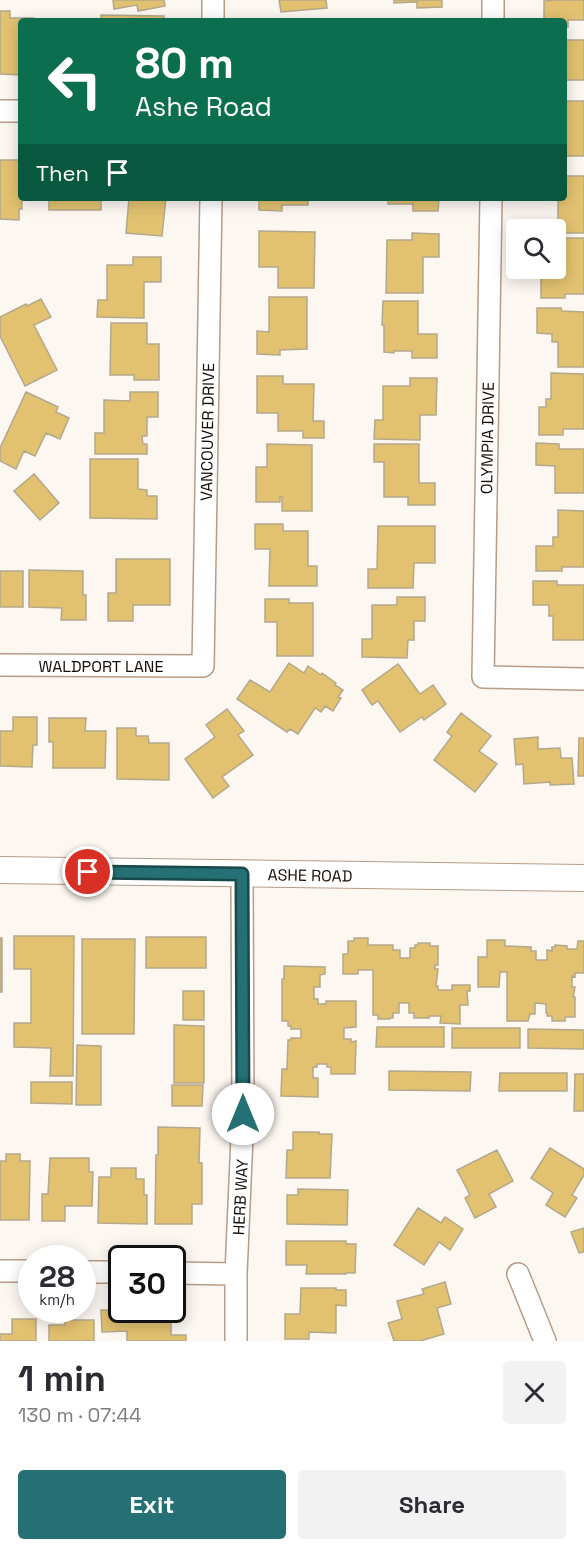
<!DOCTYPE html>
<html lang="en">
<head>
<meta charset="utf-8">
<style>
  :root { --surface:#fff; --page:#f2f2f3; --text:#2b2b33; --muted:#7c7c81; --accent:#257074 }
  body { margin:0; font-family:"Space Grotesk",sans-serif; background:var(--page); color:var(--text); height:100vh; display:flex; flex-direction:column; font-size:22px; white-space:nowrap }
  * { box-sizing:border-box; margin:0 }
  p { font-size:20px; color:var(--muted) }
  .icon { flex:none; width:33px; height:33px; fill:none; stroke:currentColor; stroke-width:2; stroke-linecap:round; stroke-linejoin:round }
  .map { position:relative; height:1341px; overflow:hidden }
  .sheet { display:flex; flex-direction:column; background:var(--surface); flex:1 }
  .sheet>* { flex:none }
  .top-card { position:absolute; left:18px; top:18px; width:549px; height:183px; border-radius:6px; box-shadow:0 3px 15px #0003; background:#0b6e4f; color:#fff; overflow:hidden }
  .fabs { position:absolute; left:506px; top:219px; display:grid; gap:12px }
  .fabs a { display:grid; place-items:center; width:60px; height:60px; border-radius:6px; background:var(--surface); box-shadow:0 3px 15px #0003; font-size:30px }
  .speed { position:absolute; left:18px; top:1245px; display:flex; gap:12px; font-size:30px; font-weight:700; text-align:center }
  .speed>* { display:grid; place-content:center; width:78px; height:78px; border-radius:50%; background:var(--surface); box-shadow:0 3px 15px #0003; line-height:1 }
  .speed small { font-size:15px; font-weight:400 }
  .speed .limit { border:3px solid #111; border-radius:9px; background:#fff; color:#111 }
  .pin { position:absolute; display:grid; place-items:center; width:51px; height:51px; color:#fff; margin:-26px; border:3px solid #fff; border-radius:50%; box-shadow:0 2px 6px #0007 }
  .me { position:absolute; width:66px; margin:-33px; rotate:0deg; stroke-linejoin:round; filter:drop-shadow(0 0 4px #0008) }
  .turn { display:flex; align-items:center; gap:21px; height:126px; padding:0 18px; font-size:27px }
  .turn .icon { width:78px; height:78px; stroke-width:2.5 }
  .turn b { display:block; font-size:42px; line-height:51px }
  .then { display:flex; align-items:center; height:57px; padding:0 18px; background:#0003; gap:12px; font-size:22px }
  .round { display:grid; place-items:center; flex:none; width:63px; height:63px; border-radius:6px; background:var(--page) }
  .headline { display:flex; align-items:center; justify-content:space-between; height:102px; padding:0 18px }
  h1 { font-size:36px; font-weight:600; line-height:45px }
  .action { display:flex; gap:12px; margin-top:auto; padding:12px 18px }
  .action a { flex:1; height:69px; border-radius:6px; background:var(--accent); color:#fff; font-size:24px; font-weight:600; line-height:69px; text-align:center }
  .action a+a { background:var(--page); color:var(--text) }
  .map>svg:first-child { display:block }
</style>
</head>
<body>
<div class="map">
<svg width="584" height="1341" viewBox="0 0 584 1341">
  <rect width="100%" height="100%" fill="#fdf7f2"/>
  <path fill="#e2c170" stroke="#b4a88a" stroke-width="1.5" d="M113 0H164L165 6 138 11 137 5 114 9Z
    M279 0H326L327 8 281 12Z
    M394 0H442V7L417 8V2L394 3Z
    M556 0H584V20H568V27L564 26V21H544V1Z
    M0 11H10V18H33V21H21V75L0 74Z
    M101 15 164 16V21H101Z
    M564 36H566V40H584V80H564Z
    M564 101H584V156H564Z
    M0 160H21L22 209H19V220L0 219Z
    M564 176H584V233H558V198H564Z
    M49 198H101V210H49Z
    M129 198H166L162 236 126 233Z
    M259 198H308V205H282V211L259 210Z
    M388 198H439L438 211H413V204H388Z
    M259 231 315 232 314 288H278V267H259Z
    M412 233 439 234V257H423V293H386L387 240H412Z
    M561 238H584V294H565V298H541V273H556V263H561Z
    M133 257H161V282H144V318L97 317 98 300H107V265H133Z
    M269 297H307V349L280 350V355L257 354V331L269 332Z
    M41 299 51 317 34 325 57 370 25 386 0 336V317L26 304 27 306Z
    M383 301H418V334H437V358H412V351H394V353L384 352V325H382Z
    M537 308H561L562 311 584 312V367H558V342H552V334L537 333Z
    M111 323H147V344H159V380H134V375H110Z
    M551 373 584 374V429H563V435H539V407H546V399H551Z
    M257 376H283V384H314L313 421H324V438H303V431H278V413H257Z
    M410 378H437L436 415H420V440L374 439 375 420H383V386H410Z
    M26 392 58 407 56 412 69 418 60 439 46 433 35 456 24 451 16 469 0 461V448Z
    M130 392H158V417H147V436H142L143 444H147V454H95V433H104V400L130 401Z
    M536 443 559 444V449H584V493H555V466L536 465Z
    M267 444 312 445V511H282V497H280V502H256V467H267Z
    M374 444H419V483H435V505H408V497H384V462H374Z
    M90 459H138V489L147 490V496H157V519L90 518Z
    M34 474 59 503 40 520 14 491Z
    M558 510 584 511V567H562V571H536V546H553V537H558Z
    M255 524H283V531H308V566H317V586H269L270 549H255Z
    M378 526H435V563H414L413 588H368V569H377Z
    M116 559H170V605H133V621H108V593H116Z
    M29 570 83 571V595H86V620H61L62 608 29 607Z
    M0 571H23V607H0Z
    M533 581H557V585H584V640H553V616H549V605H533Z
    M397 597H425V621H414V640H408L407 658 362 657V639H372V605H397Z
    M265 599H289V603H313V656H277V622H265Z
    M289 663 304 673 308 666 321 675 322 673 336 683 335 685 343 690 338 697 341 698 333 711 325 706 321 712 315 708 298 734 290 729 287 732 237 699 250 680 270 692Z
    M398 664 420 694 433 685 446 704 424 720 422 717 400 732 378 701 372 705 362 690Z
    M227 709 244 731 238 735 253 755 222 777 229 786 213 798 185 759 215 737 206 725Z
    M461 713 491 736 479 751 497 764 475 792 434 760 452 736 447 732Z
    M13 717H37V745H33L32 767 0 766V731H13Z
    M49 718H86L85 731H106L105 768H53V742H49Z
    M117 728H136V736H148L149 743H169V780L117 779Z
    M538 737V749L560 748 561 758H572L574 784 550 785V782L524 784 523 764 516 765 514 739Z
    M579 738H584V776H578Z
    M14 936H74L73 1076H50L51 1048 14 1047V1023H31V969H14Z
    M146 937H206V968H146Z
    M0 938H2V992H0Z
    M354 938H368V945H393V950H400V958H410V948H415V945H418V943H430V946H438V965H435V969H438L436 986H438V990H452V985H470V991H467L468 1005H460V1024L440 1023 441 1016H429V1018H414V1013H409V1003H399V1013H393V1018H390V1019H378V1015H373V970H358V974H343V954H348V941H354Z
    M82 939H135L134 1034H82Z
    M487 940H505V946L531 947V951H536V960H547V950L552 951V947H555V945L567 946V949H577L578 941H584V973H575V977L572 976V987H575L573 997H575V1017H565V1021H552V1016H547V1013H546V1004L535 1003V1014H530L528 1021H507V972H500L499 987H478V957H487Z
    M284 966 325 967V974L320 975V987H314V999H318V1004H326V1001H356V1027L344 1028V1039H351V1042L356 1041 355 1074H331V1067H327V1064H317V1067H313V1078H318V1097L281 1096 282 1069H287L288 1040H291V1038H301V1029H291V1026H288V1021H282V979H284Z
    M183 991H204V1020H183Z
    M174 1025 204 1026V1083H174Z
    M377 1027H444V1047H376Z
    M452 1028H520V1048H452Z
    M528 1029 584 1030V1049L528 1048Z
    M77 1045 101 1046V1105H76Z
    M389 1071 471 1072 470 1091 389 1090Z
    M500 1073H567V1091H499Z
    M575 1074H584V1111H574Z
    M31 1082H72V1104L31 1103Z
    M172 1085H203L202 1106H172Z
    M158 1127 200 1128 199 1163H202V1204H192V1224H155L156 1155H158Z
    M293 1132H319V1134H332L330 1178H286L287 1150H293Z
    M550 1148 584 1169V1175L572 1195 577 1198 565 1217 546 1205 553 1193 531 1178Z
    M497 1150 513 1181 489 1194 496 1207 475 1218 465 1198 470 1195 457 1170Z
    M6 1154H20V1161H30L29 1220H0V1161H6Z
    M50 1158H89V1172H93L92 1206H65V1221H42V1194H48Z
    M111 1168H136V1179H144V1195H147V1224L98 1223 99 1177H111Z
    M298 1189 348 1190 347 1225 287 1224V1195H298Z
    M418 1208 441 1223 445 1217 463 1229 450 1250 439 1242 424 1265 394 1245Z
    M584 1228V1252L579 1253 571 1232Z
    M286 1241H346V1244H356L355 1273H346V1274H306L307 1265H286Z
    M445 1282 451 1304 437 1308 444 1334 420 1341H394L388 1323 402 1319 397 1301 424 1294 422 1289Z
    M301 1288H336V1290H346V1306L336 1305V1333L309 1332V1339H285V1314H300Z
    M101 1310H171V1335H186V1341H127V1331L102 1332Z
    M12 1319H36V1341H0V1334H12Z
    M65 1320H94V1341H49V1325H65Z"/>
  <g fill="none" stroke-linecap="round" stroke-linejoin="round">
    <defs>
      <path id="minor" d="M213 21V0
        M493 21V0
        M0 111H21
        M491 198 483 677 584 679
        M0 665 203 666 211 198
        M0 1271H32
        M82 1272H122
        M172 1273 236 1274
        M518 1274 545 1341
        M236 1341V1274L243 1114 242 874"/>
      <path id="tertiary" d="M0 870 584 878"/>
    </defs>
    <use href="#minor" stroke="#b79c87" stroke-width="24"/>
    <use href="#tertiary" stroke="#b79c87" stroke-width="28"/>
    <use href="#minor" stroke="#fff" stroke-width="21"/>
    <use href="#tertiary" stroke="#fff" stroke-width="26"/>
  </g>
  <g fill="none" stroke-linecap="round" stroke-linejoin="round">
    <defs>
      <path id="route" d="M88 872 242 874 243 1114"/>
    </defs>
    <use href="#route" stroke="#18494b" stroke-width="15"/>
    <use href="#route" stroke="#257074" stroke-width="10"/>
  </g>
  <g text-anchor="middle" stroke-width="4.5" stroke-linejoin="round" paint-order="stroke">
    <g font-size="16" fill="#150c05" stroke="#fff">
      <text transform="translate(207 432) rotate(-89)" y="6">VANCOUVER DRIVE</text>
      <text transform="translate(487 438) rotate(-89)" y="6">OLYMPIA DRIVE</text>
      <text x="101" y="672">WALDPORT LANE</text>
      <text transform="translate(310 875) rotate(1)" y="6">ASHE ROAD</text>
      <text transform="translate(240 1197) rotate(-87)" y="6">HERB WAY</text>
    </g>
  </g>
</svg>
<div class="fabs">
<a><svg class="icon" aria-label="search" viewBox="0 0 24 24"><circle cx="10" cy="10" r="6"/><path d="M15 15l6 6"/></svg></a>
</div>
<div class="speed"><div>28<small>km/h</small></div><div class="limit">30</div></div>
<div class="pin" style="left:88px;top:872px;background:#d93025"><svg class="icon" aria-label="arrive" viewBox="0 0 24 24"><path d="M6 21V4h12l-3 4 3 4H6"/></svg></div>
<svg class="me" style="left:243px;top:1114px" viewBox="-20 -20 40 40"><circle r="19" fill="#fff"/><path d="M0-13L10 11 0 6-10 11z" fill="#257074"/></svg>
<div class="top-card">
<div class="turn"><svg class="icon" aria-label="left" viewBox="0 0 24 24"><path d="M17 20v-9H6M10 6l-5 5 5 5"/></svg><div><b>80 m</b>Ashe Road</div></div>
<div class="then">Then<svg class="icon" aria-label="arrive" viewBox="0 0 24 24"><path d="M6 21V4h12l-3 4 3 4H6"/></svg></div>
</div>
</div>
<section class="sheet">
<div class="headline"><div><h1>1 min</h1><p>130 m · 07:44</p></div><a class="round"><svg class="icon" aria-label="close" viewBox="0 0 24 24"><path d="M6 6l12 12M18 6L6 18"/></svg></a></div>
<div class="action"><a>Exit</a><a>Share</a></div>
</section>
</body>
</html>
